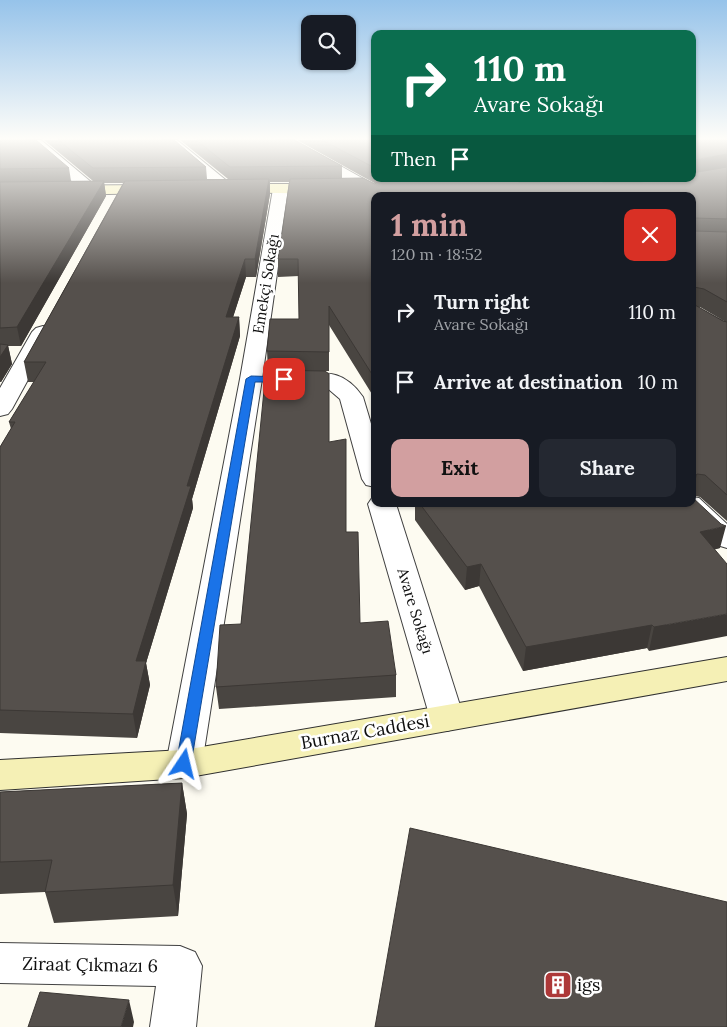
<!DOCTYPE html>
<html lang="en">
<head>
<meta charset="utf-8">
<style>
  :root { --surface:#171b24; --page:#242831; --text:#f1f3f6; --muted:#9ea1a6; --accent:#d29fa0 }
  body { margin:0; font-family:Lora,serif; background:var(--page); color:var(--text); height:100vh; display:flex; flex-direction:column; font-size:19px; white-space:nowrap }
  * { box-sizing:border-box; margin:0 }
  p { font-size:16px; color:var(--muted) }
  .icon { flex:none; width:28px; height:28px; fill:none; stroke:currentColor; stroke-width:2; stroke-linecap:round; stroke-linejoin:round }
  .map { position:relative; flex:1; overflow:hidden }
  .side { position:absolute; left:371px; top:192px; width:325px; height:315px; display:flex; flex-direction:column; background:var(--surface); border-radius:10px; box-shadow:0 1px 4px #0004 }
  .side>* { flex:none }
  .banner { position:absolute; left:371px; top:30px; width:325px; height:152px; border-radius:10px; box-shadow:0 1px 4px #0004; background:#0b6e4f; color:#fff; overflow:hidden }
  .controls { position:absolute; left:301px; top:15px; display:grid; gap:10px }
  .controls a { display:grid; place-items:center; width:55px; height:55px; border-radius:10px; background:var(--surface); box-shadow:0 1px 4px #0004; font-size:25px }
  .pin { position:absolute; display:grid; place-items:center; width:42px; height:42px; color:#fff; margin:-21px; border-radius:10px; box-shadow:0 2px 8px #0006 }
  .me { position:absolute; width:55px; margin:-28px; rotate:10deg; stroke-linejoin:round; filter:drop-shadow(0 0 4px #0008) }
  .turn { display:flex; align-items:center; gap:18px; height:105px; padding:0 20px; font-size:22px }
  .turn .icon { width:65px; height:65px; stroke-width:2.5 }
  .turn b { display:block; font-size:35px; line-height:42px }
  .then { display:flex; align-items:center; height:48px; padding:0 20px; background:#0003; gap:10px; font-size:19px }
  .round { display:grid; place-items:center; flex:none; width:52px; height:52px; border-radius:10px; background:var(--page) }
  .headline { display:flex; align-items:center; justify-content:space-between; height:85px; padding:0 20px }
  h1 { font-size:30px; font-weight:800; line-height:38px; color:var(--accent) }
  .button { display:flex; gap:10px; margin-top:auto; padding:10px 20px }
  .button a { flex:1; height:58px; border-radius:10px; background:var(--accent); color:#111; font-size:20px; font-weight:800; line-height:58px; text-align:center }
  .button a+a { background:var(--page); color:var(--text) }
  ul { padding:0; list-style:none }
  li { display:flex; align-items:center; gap:15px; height:70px; padding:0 20px }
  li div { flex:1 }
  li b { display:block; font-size:19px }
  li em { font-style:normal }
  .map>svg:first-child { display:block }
</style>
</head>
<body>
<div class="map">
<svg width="727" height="1027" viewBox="0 0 727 1027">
  <rect width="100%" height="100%" fill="#fdfbf1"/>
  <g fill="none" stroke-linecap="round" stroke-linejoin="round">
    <defs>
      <path id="street" d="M26 140H41L97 187 99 190 97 193H85Z
        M162 140H177L233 186 235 189 233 192H221Z
        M277 140H294L389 193 391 196H375V198L279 143Z
        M281 184 287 186 289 189 262 379 202 764 197 774 184 778 171 774 166 764 240 379 273 189 275 186Z
        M43 326 50 328 54 332 12 409 8 414 0 416V388L32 332 36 328Z
        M293 373C324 373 343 368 363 397L375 437V487L366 485 362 479 340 399 326 387H293L285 385 282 380 285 375Z
        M692 497 699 498 727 524V548L717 545 675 504H692Z
        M372 498H375V504H396L464 718 459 727 447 731 435 727 430 718 368 504Z
        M0 943 180 946 195 952 202 966 196 1027H150L156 986 0 983Z"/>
      <path id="secondary" d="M231 184H326L332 186 334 189 332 192 326 194 225 192 223 189 225 186Z
        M156 185 162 187 164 190 162 193 0 196V186Z
        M727 657V681L184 778 0 790V760L184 750Z"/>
    </defs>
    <use href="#street" stroke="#414141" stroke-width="2"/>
    <use href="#secondary" stroke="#303030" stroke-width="2"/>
    <use href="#street" fill="#fff" fill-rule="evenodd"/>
    <use href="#secondary" fill="#f5f0b5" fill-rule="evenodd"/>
  </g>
  <path fill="#494541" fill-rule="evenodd" d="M0 140 69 168 71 181H93L44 140H174L206 167 207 179H228L180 140H294L342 166V178L375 184H376L297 140H375V179H692L727 140V521L700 497 692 495V196H375V399L329 325V371H325L329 392V442L346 532 360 623 396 675V697L219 709 216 687 241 624 268 370 267 351 299 319V276L278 277V259L289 182H270V194L256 277H246L233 317H239L240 336 192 499 193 508 146 663 150 685 137 738 0 733V447L11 429 9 422 34 382H28L24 362 123 183H104L106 196 21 346H8L12 364 1 382H0ZM698 307H700L724 321Z
    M415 504H692L720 548 715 549 649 651 647 648 523 671 479 586 465 590 415 520Z
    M182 783 187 814 178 916 54 923 45 892 0 894V792Z"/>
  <path fill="#3c3835" d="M727 154V168L692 175V162L694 160Z
    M269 179 270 194 256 277 255 259Z
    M637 179H679L636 185Z
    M104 181 106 196 21 346 17 327Z
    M245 259 246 277 227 336 226 317Z
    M239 317 240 336 192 499 193 508 146 663 150 685 137 738 133 714 136 661 187 486Z
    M8 345 12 364 1 382 0 377V357Z
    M697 474 692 494 695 481V476Z
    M726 526 720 548 695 555 700 532Z
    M481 564 479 586 465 590 467 567Z
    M727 614V636L649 651 654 627Z
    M652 625 647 648 523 671 526 647Z
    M182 783 187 814 178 916 173 885Z
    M129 1000 134 1022 133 1027H121Z"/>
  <path fill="#55504c" stroke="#3c3835" d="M0 140H36L69 168 0 169Z
    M58 140H174L206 167 93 168Z
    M196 140H294L342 166 230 167Z
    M322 140H375V168Z
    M692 140H727V154L694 160 692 162Z
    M727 167V219L695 218 693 220 695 231 727 232V302L704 289 694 287 695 305 723 321 727 322V495L705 475 697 474 695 476V481H692V196H432L425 193 426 196H375V379L329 306V352L267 351 270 319H299L298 259H278L290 179 363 178 375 184 377 182 393 181 392 179H511L519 182H540L541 181 540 179H595L603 182H641L662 179H692V173Z
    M269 179 255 259H245L226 317H239L187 486H191L136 661H146L133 714 0 710V447L15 422H9L46 362H24L125 181Z
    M104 181 17 327 0 328V182Z
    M0 344 8 345 0 357Z
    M266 370 325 371 329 374V442L346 439V532H358L360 623 388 621 396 675 216 687 220 625 241 624Z
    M692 497 721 524 726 526 700 532 727 564V614L654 627 652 625 526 647 481 564 467 567 420 504H692Z
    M182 783 173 885 45 892 52 860 0 862V792Z
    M410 828 727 902V1027H375Z
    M40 992 129 1000 121 1027H28Z"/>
  <linearGradient id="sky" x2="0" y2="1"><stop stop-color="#96c3ea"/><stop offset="0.49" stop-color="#fefdf9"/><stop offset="1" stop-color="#fefdf9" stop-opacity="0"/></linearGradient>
  <rect width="727" height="283" fill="url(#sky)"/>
  <path fill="#1a73e8" stroke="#114b97" d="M251 376 284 377 288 379 284 382H255L191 764 189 768 184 770 179 768 176 764 246 379Z"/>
  <defs>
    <symbol id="building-square" viewBox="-11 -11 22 22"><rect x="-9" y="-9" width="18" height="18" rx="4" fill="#ad3838" stroke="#fff"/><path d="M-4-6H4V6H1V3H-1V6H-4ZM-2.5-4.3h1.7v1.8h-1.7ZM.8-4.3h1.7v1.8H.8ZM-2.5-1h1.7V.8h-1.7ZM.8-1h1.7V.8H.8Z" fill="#fff"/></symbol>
  </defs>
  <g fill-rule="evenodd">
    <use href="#building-square" x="542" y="969" width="32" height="32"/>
  </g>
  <g text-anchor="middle" stroke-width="5" stroke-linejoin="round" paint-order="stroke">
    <g font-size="15" fill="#0e0e0e" stroke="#fff">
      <text transform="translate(266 284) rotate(-81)" y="5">Emekçi Sokağı</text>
      <text transform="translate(415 611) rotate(73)" y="5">Avare Sokağı</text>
    </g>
    <g font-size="18" fill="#0e0e0e" stroke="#fff">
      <text transform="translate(365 732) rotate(-10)" y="6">Burnaz Caddesi</text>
      <text transform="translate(90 965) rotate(1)" y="6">Ziraat Çıkmazı 6</text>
    </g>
    <g font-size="18" fill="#0e0e0e" stroke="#fff" text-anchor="start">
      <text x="577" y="991">igs</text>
    </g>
  </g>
</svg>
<div class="controls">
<a><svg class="icon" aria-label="search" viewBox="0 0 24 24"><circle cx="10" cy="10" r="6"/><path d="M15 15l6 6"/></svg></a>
</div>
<div class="pin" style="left:284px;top:379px;background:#d93025"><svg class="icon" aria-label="arrive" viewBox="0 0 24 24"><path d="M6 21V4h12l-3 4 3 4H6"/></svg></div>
<svg class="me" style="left:184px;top:764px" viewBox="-20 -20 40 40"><path d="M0-17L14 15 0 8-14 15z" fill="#1a73e8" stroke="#fff" stroke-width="4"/></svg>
<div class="banner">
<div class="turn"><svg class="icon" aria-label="right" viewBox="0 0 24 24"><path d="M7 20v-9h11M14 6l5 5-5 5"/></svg><div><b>110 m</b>Avare Sokağı</div></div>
<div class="then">Then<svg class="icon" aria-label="arrive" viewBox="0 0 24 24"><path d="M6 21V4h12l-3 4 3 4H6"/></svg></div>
</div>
<section class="side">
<div class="headline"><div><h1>1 min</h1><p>120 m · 18:52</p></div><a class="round" style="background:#d93025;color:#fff"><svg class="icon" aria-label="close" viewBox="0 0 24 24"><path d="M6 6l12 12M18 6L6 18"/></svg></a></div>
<ul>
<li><svg class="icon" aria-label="right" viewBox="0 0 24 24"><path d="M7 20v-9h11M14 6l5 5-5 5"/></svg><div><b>Turn right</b><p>Avare Sokağı</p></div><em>110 m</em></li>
<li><svg class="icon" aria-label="arrive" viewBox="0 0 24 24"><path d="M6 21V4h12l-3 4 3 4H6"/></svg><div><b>Arrive at destination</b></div><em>10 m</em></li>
</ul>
<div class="button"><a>Exit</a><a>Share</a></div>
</section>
</div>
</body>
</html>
